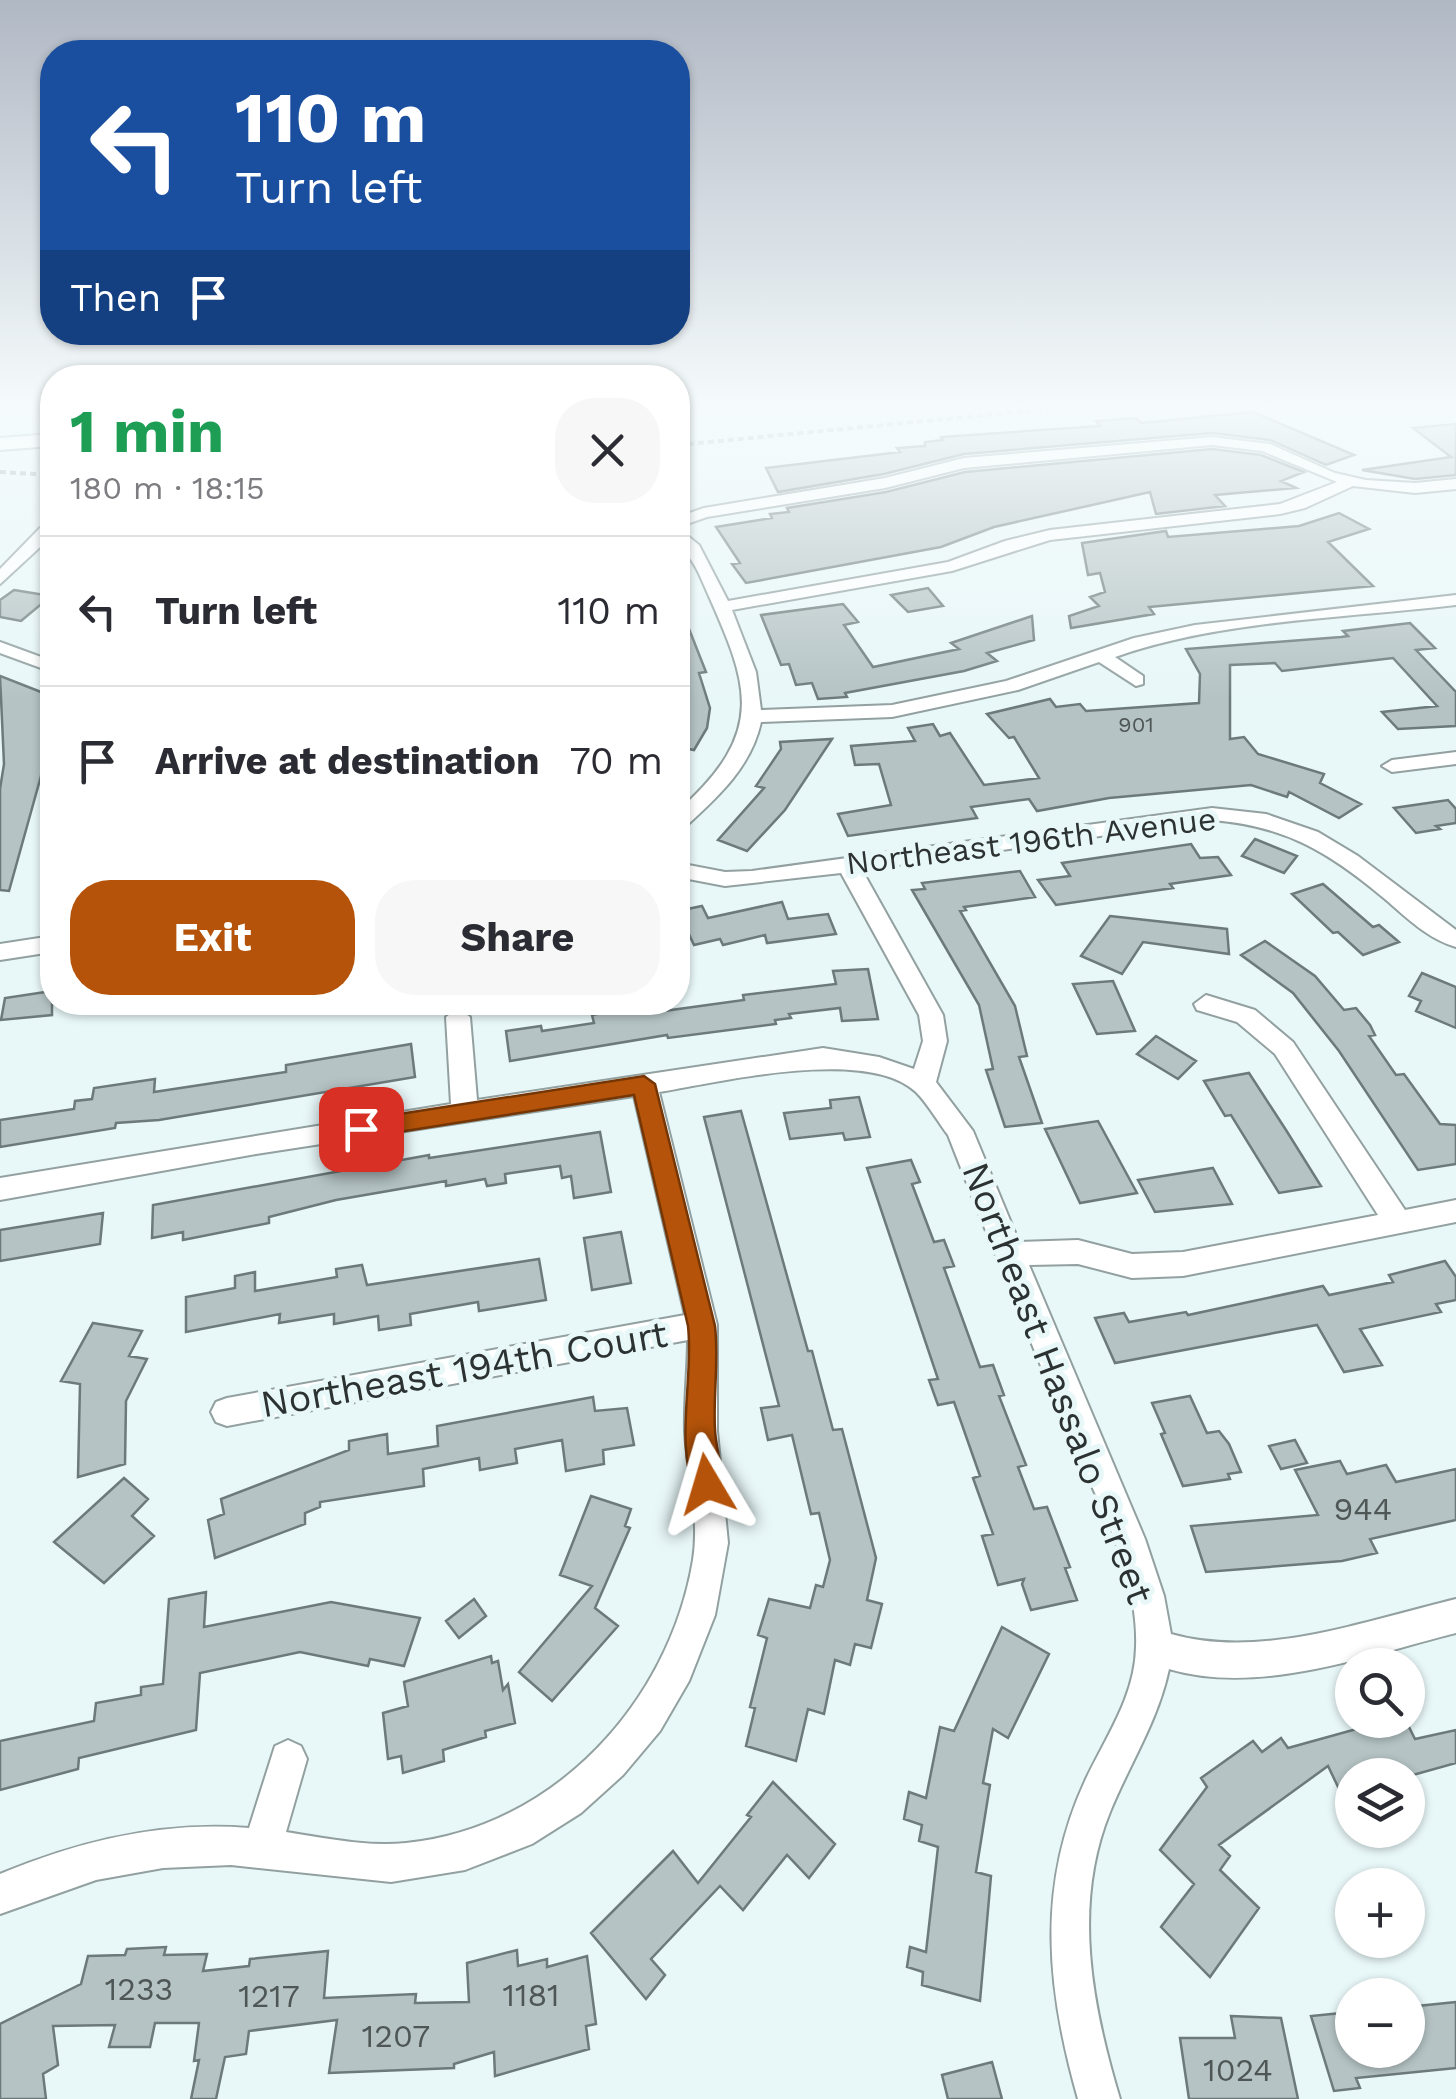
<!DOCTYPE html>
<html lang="en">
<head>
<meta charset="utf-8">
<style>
  :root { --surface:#fff; --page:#f7f7f7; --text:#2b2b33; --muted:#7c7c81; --line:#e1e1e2; --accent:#b45309 }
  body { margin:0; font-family:"Work Sans",sans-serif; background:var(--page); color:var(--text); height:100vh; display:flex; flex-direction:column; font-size:38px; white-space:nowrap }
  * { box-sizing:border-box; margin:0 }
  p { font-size:32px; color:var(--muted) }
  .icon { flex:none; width:55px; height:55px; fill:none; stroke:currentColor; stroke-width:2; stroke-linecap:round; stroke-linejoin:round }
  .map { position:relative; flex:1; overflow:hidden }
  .drawer { position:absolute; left:40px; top:365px; width:650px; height:650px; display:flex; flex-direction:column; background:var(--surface); border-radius:40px; box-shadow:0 2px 8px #0004 }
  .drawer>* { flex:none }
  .top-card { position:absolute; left:40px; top:40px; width:650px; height:305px; border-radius:40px; box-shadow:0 2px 8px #0004; background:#1a4fa0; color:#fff; overflow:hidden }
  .tools { position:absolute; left:1335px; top:1648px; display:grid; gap:20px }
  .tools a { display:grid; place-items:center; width:90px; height:90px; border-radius:50%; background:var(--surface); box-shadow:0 2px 8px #0004; font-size:50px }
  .pin { position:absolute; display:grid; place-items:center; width:85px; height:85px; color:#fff; margin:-42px; border-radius:20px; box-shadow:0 5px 15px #0006 }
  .me { position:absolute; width:110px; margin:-55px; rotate:353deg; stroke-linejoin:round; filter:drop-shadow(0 0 8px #0008) }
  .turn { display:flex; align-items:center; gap:35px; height:210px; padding:0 30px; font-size:45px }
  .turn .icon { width:130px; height:130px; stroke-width:2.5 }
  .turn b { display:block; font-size:70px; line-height:85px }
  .then { display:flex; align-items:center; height:95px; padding:0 30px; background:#0003; gap:20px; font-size:38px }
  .round { display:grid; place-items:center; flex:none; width:105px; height:105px; border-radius:40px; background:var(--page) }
  .overview { display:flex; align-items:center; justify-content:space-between; height:170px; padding:0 30px }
  h1 { font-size:60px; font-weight:700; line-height:75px; color:#1e9e55 }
  .button { display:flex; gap:20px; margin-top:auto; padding:20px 30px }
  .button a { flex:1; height:115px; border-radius:40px; background:var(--accent); color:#fff; font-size:40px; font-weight:700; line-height:115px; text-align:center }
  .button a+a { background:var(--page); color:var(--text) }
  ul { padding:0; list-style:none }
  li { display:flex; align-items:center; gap:30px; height:150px; padding:0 30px; border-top:2px solid var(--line) }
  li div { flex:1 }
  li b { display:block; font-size:38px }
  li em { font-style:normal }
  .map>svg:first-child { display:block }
</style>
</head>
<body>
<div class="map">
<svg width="1456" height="2099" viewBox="0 0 1456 2099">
  <rect width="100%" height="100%" fill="#e8f7f8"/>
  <path fill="#b5c3c4" stroke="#6d7a7b" stroke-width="2.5" d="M1253 412 1354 455 1326 465 1270 440 1212 433 964 454 884 474 778 492 766 468 900 452 897 448 925 446V442L943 440 941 437 1100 426 1096 421 1136 418 1141 423Z
    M1456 424V475L1415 479 1362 470 1451 457 1413 428Z
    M1212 449 1261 455 1304 472 1281 481 1296 488 1215 495 1225 506 1156 514 1150 492 994 527 941 547 746 583 732 564 740 563 716 527 772 518 770 514 789 512 787 508 886 492 965 472Z
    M1339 513 1369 529 1328 542 1373 586 1149 607 1154 614 1071 628 1069 616 1099 606 1090 597 1105 592 1100 573 1088 575 1082 543 1166 531 1168 537 1299 526Z
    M928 588 943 606 908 612 891 595Z
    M14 590 51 596 21 621 0 617V600Z
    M678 601 706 672 699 673 710 708 707 728 694 750 678 747Z
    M843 604 858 622 844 625 873 667 959 649 951 643 1032 616 1034 640 987 653 997 661 964 671 845 693 847 697 818 699 812 683 796 685 789 664 781 665 761 615Z
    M1410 623 1435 648 1416 650 1456 692V726L1398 729 1382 712 1437 706 1393 658 1282 671 1275 663 1230 665V739L1244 737 1258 754 1324 774 1320 783 1361 804 1339 818 1289 792 1287 797 1251 785 1109 798 1037 811 1029 799 971 807 977 818 848 836 838 814 891 805 879 764 855 765 851 746 915 741 908 728 933 724 940 736 950 733 984 785 1039 778 1014 737 1009 738 987 714 1050 699 1056 707 1080 704 1086 711 1199 703 1200 674 1186 649 1341 637 1348 636 1343 631Z
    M0 676 41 692 47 729 41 776 9 891 0 890V789L4 764Z
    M832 739 785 810 747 851 718 840 764 788 756 786 781 749 780 742Z
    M1448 800 1456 809V823L1436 826 1440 829 1416 833 1394 808Z
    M1255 839 1297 856 1284 873 1242 856Z
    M1191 844 1200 858 1218 857 1231 875 1170 884 1173 888 1056 905 1038 880 1070 876 1062 863Z
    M1020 871 1035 897 964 907 966 910 960 911 1015 1006 1027 1056 1019 1057 1042 1123 1005 1127 986 1070 993 1069 979 1005 912 890 925 889 922 883Z
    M1323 884 1373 927 1379 925 1399 942 1363 955 1338 932 1333 933 1292 894Z
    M782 902 788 919 828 914 836 934 767 943 765 935 723 945 720 939 694 945 678 911 702 906 708 918Z
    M1110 916 1227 929 1229 954 1143 942 1122 974 1081 956Z
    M1265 941 1315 976 1344 1010 1356 1008 1370 1025 1375 1035 1369 1036 1396 1075 1404 1074 1440 1124 1456 1125V1164L1418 1170 1339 1051 1293 993 1241 955Z
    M868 969 878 1019 842 1021 840 1008 789 1014 791 1018 775 1020 776 1024 668 1038 667 1035 510 1061 506 1031 541 1026 542 1031 594 1023 592 1015 621 1009 619 1002H645L649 1013 744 1000 743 995 836 984 833 971Z
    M1422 973 1456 987V1028L1416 1011 1421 1001 1409 996Z
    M1113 981 1135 1031 1097 1034 1073 984Z
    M52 991V1015L1 1020 5 998Z
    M1156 1036 1196 1061 1178 1079 1137 1054Z
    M411 1044 415 1077 159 1120 116 1123 115 1128 0 1147V1120L74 1109 75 1101 92 1099 94 1088 155 1079 154 1092 286 1072V1065Z
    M1249 1073 1286 1130 1321 1186 1279 1193 1231 1115 1225 1116 1204 1081Z
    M859 1097 870 1137 845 1140 843 1133 790 1139 784 1113 831 1108 830 1100Z
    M741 1111 808 1351H812L833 1430 842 1429 876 1558 867 1600 882 1604 871 1648 855 1644 850 1665 835 1660 824 1714 808 1709 796 1761 746 1746 755 1708 750 1707 767 1638 758 1635 769 1599 810 1608 816 1585 823 1587 830 1560 819 1513 811 1514 792 1435 768 1440 761 1408 779 1406 704 1117Z
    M1098 1121 1137 1193 1080 1203 1045 1129Z
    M600 1132 611 1192 574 1198 571 1176 562 1178 560 1166 505 1174 506 1183 487 1186 485 1179 446 1186V1181L336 1200 269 1217V1223L183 1240V1232L152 1238 153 1205 429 1155V1158Z
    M911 1160 920 1182 912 1184 934 1242 944 1240 954 1266 944 1268 980 1367 993 1365 1004 1395 999 1396 1026 1465 1018 1467 1034 1509 1047 1507 1070 1567 1065 1568 1077 1600 1031 1610 1022 1584 1024 1579 998 1585 982 1536 993 1534 973 1478 980 1476 954 1402 938 1405 929 1380 938 1379 867 1168Z
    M1213 1168 1232 1204 1155 1212 1138 1180Z
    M103 1213 100 1244 0 1261V1230Z
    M621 1232 631 1283 592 1290 584 1238Z
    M539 1259 546 1300 479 1311 478 1302 410 1314 411 1325 379 1330 378 1316 334 1324V1314L279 1323 280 1314 186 1332V1297L235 1288V1276L255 1272V1291L337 1277 336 1269 362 1265 367 1285Z
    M1445 1261 1456 1277V1300L1436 1304 1441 1312 1360 1329 1382 1365 1344 1372 1317 1325 1115 1363 1095 1318 1124 1313 1129 1322 1186 1312 1188 1315 1323 1286 1329 1295 1393 1282 1389 1275Z
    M93 1323 142 1331 129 1356 147 1359 126 1401 125 1464 78 1477 80 1384 61 1381Z
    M1190 1396 1207 1433 1219 1431 1229 1444 1241 1472 1228 1474 1230 1479 1183 1486 1161 1434 1165 1433 1152 1403Z
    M593 1397 595 1411 627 1408 634 1445 603 1450 604 1464 566 1471 562 1440 515 1449 517 1463 480 1470 479 1458 423 1469 424 1486 320 1502V1507L305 1513V1524L215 1558 208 1520 224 1514 221 1499 349 1450V1441L387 1434 388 1454 438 1446 437 1426Z
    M1295 1440 1307 1463 1281 1469 1269 1446Z
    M1340 1461 1347 1474 1386 1465 1396 1482 1456 1469V1520L1370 1539 1377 1553 1342 1561 1206 1572 1191 1526 1318 1515 1295 1470Z
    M124 1478 148 1499 132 1516 154 1536 104 1583 54 1542Z
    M591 1496 631 1509 625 1526 630 1528 595 1608 618 1626 552 1701 519 1672 592 1586 560 1575Z
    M206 1592 204 1627 331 1602 420 1618 404 1666 370 1659 368 1666 300 1652 200 1673 196 1730 79 1758 78 1769 0 1790V1741L94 1721 96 1703 141 1695V1687L163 1684 169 1599Z
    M474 1599 486 1616 459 1638 446 1621Z
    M1002 1627 1049 1654 1008 1738 993 1729 983 1783 990 1785 976 1872 991 1876 980 2001 922 1985 923 1972 907 1967 910 1947 926 1952 938 1847 919 1841 922 1825 904 1819 909 1792 926 1798 940 1727 954 1731Z
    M491 1656 492 1663 498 1661 503 1690 508 1684 515 1723 485 1731 486 1737 443 1750 444 1761 403 1773 401 1756 388 1759 383 1713 408 1706 404 1682Z
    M1406 1721 1415 1739 1456 1730V1763L1413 1775H1352V1816L1328 1766 1219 1845 1230 1856 1220 1870 1259 1908 1210 1977 1161 1927 1194 1884 1160 1850 1207 1787 1201 1778 1253 1741 1262 1752 1281 1738 1288 1748 1378 1723 1380 1729Z
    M773 1782 835 1844 809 1878 787 1855 743 1910 720 1886 651 1959 665 1975 646 1999 591 1933 673 1851 698 1883 751 1817 747 1815Z
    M166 1947 164 1955 207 1954 203 1971 249 1966 250 1959 328 1951 324 1998 416 1994 415 2003 469 2002 467 1963 517 1950 518 1966 547 1959V1967L587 1956 596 2024 586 2026 589 2049 495 2076 494 2052 454 2064V2068L329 2073 337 2020 249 2031 246 2054 225 2057 216 2099H191L199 2060 194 2061 199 2023H155L150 2047H109L115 2025 53 2026 58 2065 43 2074 46 2099H0V2024L81 1984 88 1956 125 1955 127 1949Z
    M1456 2002V2068L1356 2078 1360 2088 1334 2091 1311 2016 1352 2012V2050H1408V2007Z
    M1231 2016 1281 2018 1298 2099H1189L1180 2038H1235Z
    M992 2062 1002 2099H948L942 2075Z"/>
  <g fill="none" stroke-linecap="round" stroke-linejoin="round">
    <defs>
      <path id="street" d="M1212 437 1270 444 1335 473 1366 480 1415 483 1456 479V489L1415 493 1353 486 1305 508 1280 514 1050 540 952 571 732 610 756 672 761 710 892 705 1006 681 1134 638 1195 625 1456 595V605C1345 618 1220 620 1115 657L1143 676V684L1136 686 1099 662 1018 690 892 717 761 722C751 767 719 796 685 827L678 828V811C773 727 746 680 700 576 693 559 678 546 678 528L699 545 728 601 948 562 1005 541 1050 530 1280 504 1337 482 1262 451 1212 445 964 468 885 488 707 517 678 527V517L704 508 885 478 964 458Z
        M52 526V536L0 584V569L40 528Z
        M0 642 52 661V672L0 653Z
        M1456 752V764L1392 772 1382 766 1392 760Z
        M1212 808 1266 814 1318 832 1358 856 1456 930V947C1428 939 1407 918 1385 899 1329 852 1286 826 1212 820L862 870 943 1015 947 1041 936 1082 973 1131 1019 1242 1078 1240 1132 1254 1183 1252 1378 1215 1275 1054 1237 1022 1197 1010 1194 1004 1206 995 1255 1010 1293 1042 1405 1210 1456 1200V1222L1183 1276 1132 1278 1078 1264 1029 1265 1145 1539 1164 1596 1171 1634C1261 1660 1368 1620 1456 1599V1633C1368 1655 1260 1696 1169 1669 1158 1721 1130 1763 1110 1812 1072 1905 1092 2006 1120 2099H1078C1047 1990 1036 1887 1085 1781 1105 1738 1135 1697 1136 1647 1139 1573 1095 1498 1068 1431 1027 1333 987 1235 948 1135 938 1122 928 1104 916 1092 867 1046 720 1082 659 1092L717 1325V1431L728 1543 715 1615 689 1681 660 1731 623 1775 581 1813 532 1844 465 1870 391 1882 231 1865 163 1868 96 1880 0 1914V1874C79 1841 162 1821 249 1828L275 1746 288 1740 301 1746 307 1759 286 1832C325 1838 366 1847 406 1843 554 1828 669 1703 693 1560 700 1517 687 1474 685 1431 684 1401 688 1371 688 1340L227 1426 216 1422 211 1412 216 1402 227 1398 685 1315 634 1096 256 1154 0 1200V1178L451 1104 446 1017 458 1008 470 1017 477 1100 823 1048 879 1057 914 1069 923 1041 919 1015 841 873 725 886 678 877V863L725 872 752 871Z
        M52 936V952L0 960V944Z"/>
      <path id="secondary" d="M52 434V446L0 450V438Z"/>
    </defs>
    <use href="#street" stroke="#92a0a0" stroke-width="4"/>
    <use href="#secondary" stroke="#92a0a0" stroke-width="4"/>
    <path stroke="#9aa5a5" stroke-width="4" stroke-dasharray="6 4" stroke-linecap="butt" d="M678 445 1090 405
      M0 472 52 475"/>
    <use href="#street" fill="#fff" fill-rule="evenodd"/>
    <use href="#secondary" fill="#fff" fill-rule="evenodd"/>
  </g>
  <linearGradient id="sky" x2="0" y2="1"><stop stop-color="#b0b8c4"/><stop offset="0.58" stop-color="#f5fbfc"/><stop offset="1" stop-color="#f5fbfc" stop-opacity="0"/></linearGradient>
  <rect width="1456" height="699" fill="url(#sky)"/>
  <path fill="#b45309" stroke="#753606" stroke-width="2.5" d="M644 1076 655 1084 715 1326C719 1361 713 1395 715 1430 716 1451 726 1474 717 1494L707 1498 696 1494C674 1443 694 1379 688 1326L634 1095 361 1138 352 1136 349 1129 352 1122 361 1120Z"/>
  <g text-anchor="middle" stroke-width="10" stroke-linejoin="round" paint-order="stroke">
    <g font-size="22" fill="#4e5656">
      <text x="1136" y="732">901</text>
    </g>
    <g font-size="32" fill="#2c3232" stroke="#e8f7f8">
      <text transform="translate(1031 841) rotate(-7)" y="11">Northeast 196th Avenue</text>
    </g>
    <g font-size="32" fill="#4e5656">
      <text x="1363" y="1520">944</text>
      <text x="139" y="2000">1233</text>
      <text x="531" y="2006">1181</text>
      <text x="269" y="2007">1217</text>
      <text x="396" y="2047">1207</text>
      <text x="1238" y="2081">1024</text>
    </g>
    <g font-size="38" fill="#2c3232" stroke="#e8f7f8">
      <text transform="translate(464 1369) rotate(-10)" y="13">Northeast 194th Court</text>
      <text transform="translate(1058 1383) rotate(69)" y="13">Northeast Hassalo Street</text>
    </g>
  </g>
</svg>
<div class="tools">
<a><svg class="icon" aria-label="search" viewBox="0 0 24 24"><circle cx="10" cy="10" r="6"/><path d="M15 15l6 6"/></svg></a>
<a><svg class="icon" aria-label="layers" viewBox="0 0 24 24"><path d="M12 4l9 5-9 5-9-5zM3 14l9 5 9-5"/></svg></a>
<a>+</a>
<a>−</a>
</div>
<div class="pin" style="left:361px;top:1129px;background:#d93025"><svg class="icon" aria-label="arrive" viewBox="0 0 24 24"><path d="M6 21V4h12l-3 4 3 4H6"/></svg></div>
<svg class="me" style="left:707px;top:1484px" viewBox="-20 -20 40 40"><path d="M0-17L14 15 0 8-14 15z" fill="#b45309" stroke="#fff" stroke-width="4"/></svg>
<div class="top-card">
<div class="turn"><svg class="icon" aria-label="left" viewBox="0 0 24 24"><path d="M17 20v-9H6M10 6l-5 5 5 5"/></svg><div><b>110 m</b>Turn left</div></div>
<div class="then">Then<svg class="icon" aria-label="arrive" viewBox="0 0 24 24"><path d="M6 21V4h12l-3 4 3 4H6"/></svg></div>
</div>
<section class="drawer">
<div class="overview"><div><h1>1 min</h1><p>180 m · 18:15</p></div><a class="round"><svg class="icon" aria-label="close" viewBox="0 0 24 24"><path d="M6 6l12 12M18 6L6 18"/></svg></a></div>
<ul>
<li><svg class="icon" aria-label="left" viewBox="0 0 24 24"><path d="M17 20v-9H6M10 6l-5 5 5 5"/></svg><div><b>Turn left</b></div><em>110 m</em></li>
<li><svg class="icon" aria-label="arrive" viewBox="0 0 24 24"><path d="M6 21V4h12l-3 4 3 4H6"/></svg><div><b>Arrive at destination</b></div><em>70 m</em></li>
</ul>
<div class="button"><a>Exit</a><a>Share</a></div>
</section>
</div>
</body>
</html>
